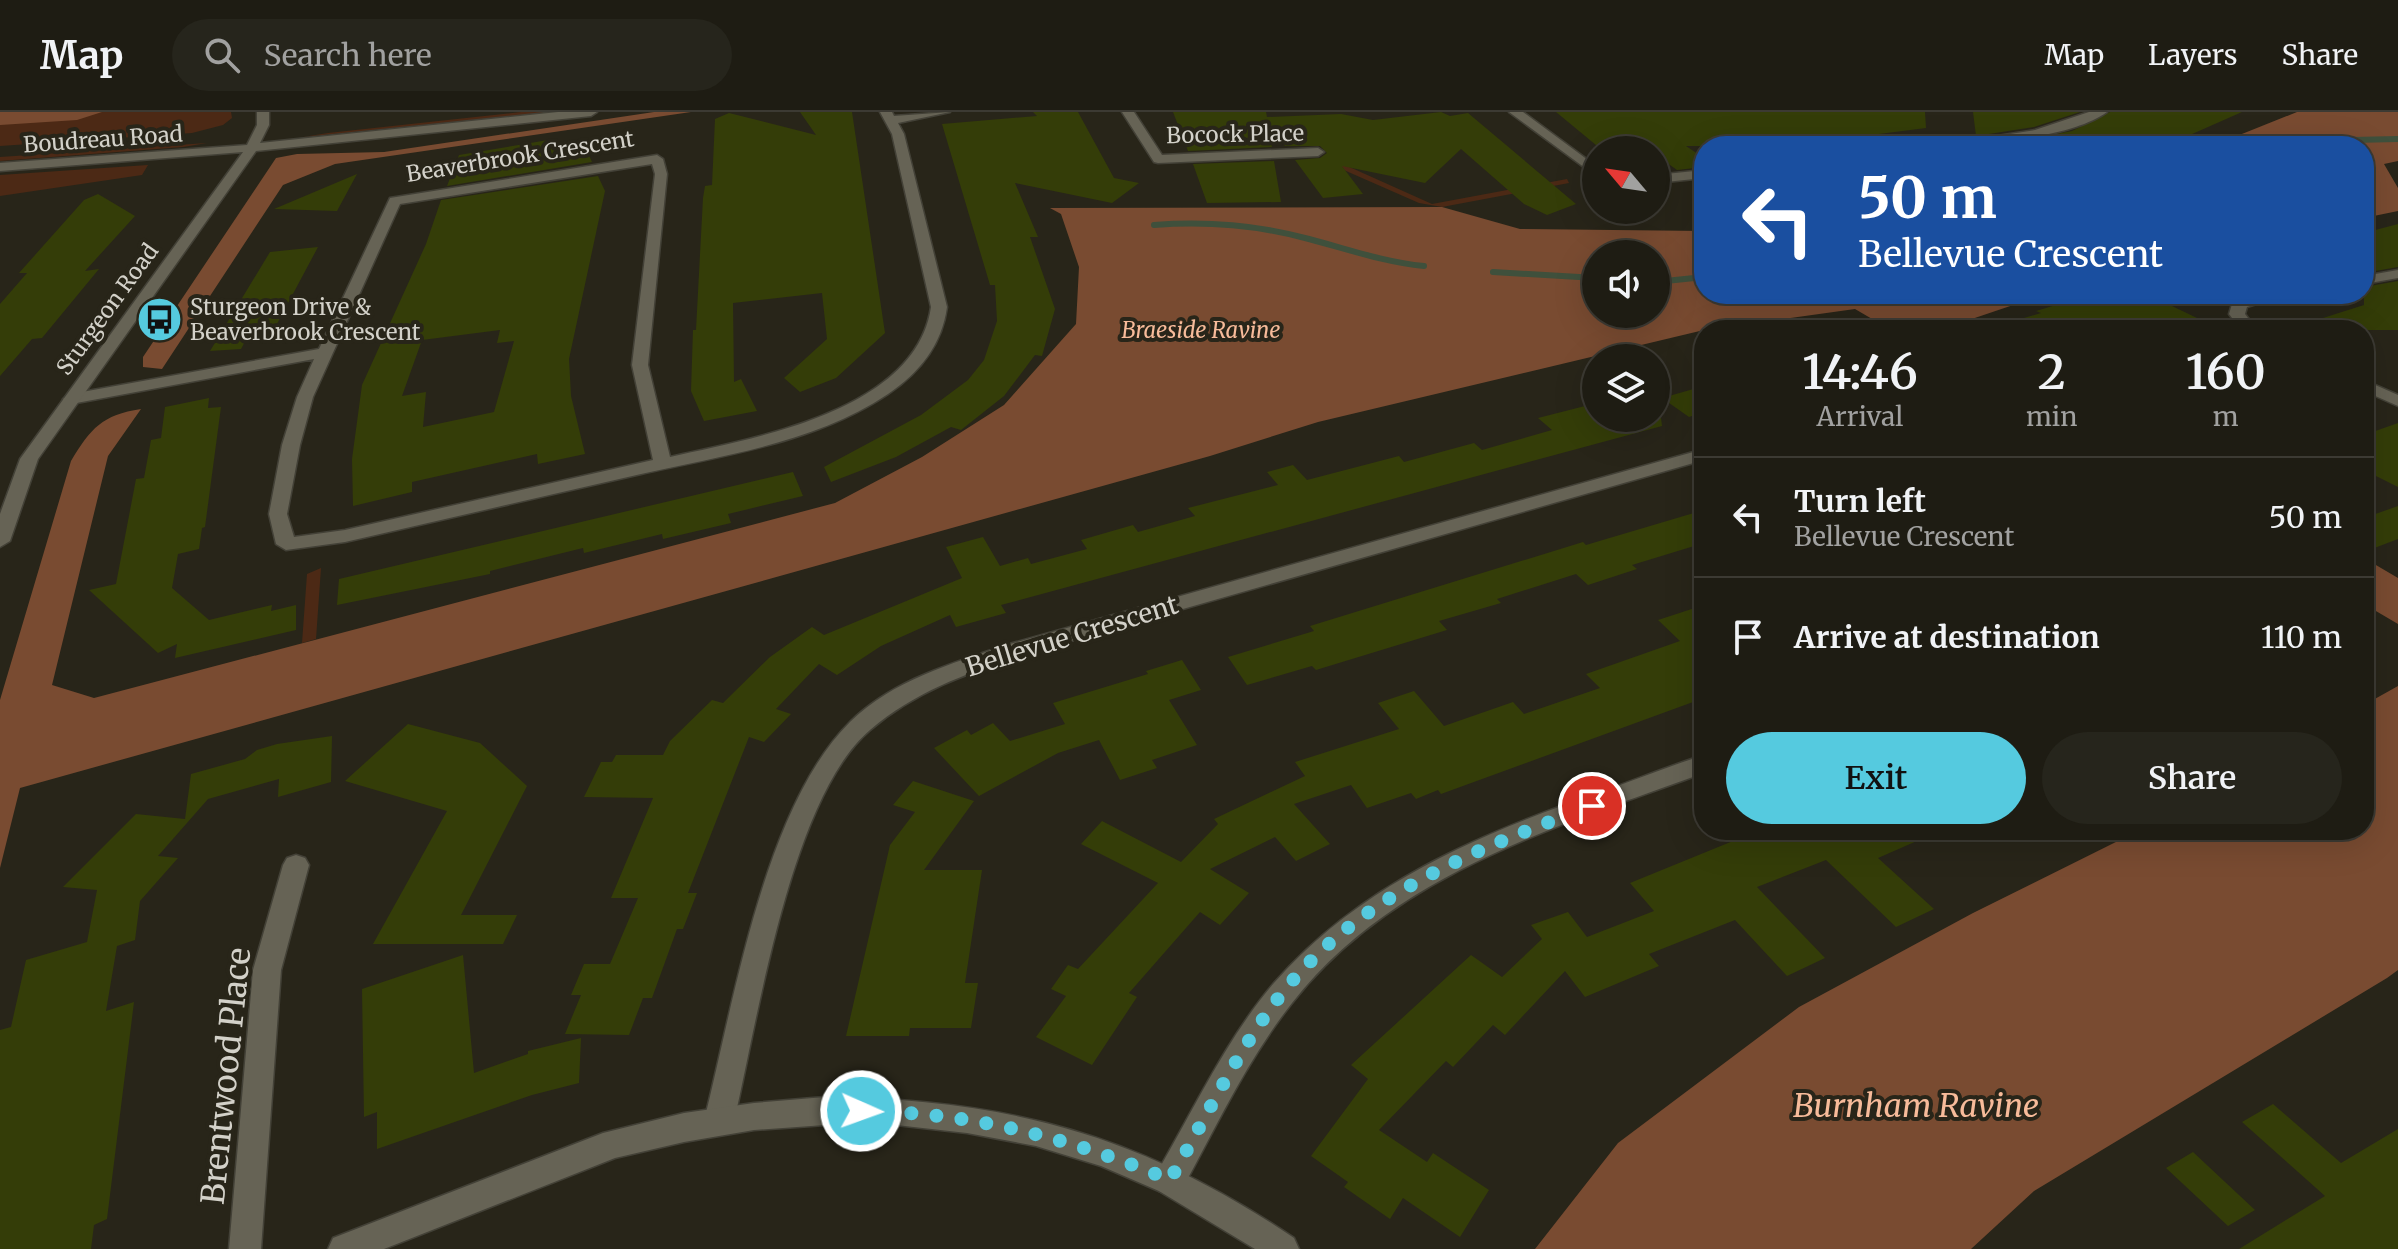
<!DOCTYPE html>
<html lang="en">
<head>
<meta charset="utf-8">
<style>
  :root { --surface:#1e1c13; --page:#26251c; --text:#f1f3f6; --muted:#a1a1a0; --line:#3c3a33; --accent:#55cadf }
  body { margin:0; font-family:Merriweather,serif; background:var(--page); color:var(--text); height:100vh; display:flex; flex-direction:column; font-size:30px; white-space:nowrap }
  * { box-sizing:border-box; margin:0 }
  p { font-size:26px; color:var(--muted) }
  .icon { flex:none; width:44px; height:44px; fill:none; stroke:currentColor; stroke-width:2; stroke-linecap:round; stroke-linejoin:round }
  .map { position:relative; flex:1; overflow:hidden }
  .side { position:absolute; left:1694px; top:208px; width:680px; height:520px; display:flex; flex-direction:column; background:var(--surface); border-radius:32px; box-shadow:0 8px 32px #0002,0 0 0 2px var(--line) }
  .side>* { flex:none }
  .banner { position:absolute; left:1694px; top:24px; width:680px; height:168px; border-radius:32px; box-shadow:0 8px 32px #0002,0 0 0 2px var(--line); background:#1a4fa0; color:#fff; overflow:hidden }
  .needle { width:52px; rotate:299deg }
  .fabs { position:absolute; left:1582px; top:24px; display:grid; gap:16px }
  .fabs a { display:grid; place-items:center; width:88px; height:88px; border-radius:50%; background:var(--surface); box-shadow:0 8px 32px #0002,0 0 0 2px var(--line); font-size:40px }
  .pin { position:absolute; display:grid; place-items:center; width:68px; height:68px; color:#fff; margin:-34px; border:4px solid #fff; border-radius:50%; box-shadow:0 2px 8px #0007 }
  .me { position:absolute; width:88px; margin:-44px; rotate:92deg; stroke-linejoin:round; filter:drop-shadow(0 0 6px #0008) }
  .turn { display:flex; align-items:center; gap:28px; height:168px; padding:0 32px; font-size:36px }
  .turn .icon { width:104px; height:104px; stroke-width:2.5 }
  .turn b { display:block; font-size:56px; line-height:68px }
  .eta { display:flex; justify-content:space-evenly; align-items:center; height:136px; text-align:center }
  .eta b { font-size:48px; font-weight:600; line-height:56px }
  .cta { display:flex; gap:16px; margin-top:auto; padding:16px 32px }
  .cta a { flex:1; height:92px; border-radius:48px; background:var(--accent); color:#111; font-size:32px; font-weight:600; line-height:92px; text-align:center }
  .cta a+a { background:var(--page); color:var(--text) }
  ul { padding:0; list-style:none }
  li { display:flex; align-items:center; gap:24px; height:120px; padding:0 32px; border-top:2px solid var(--line) }
  li div { flex:1 }
  li b { display:block; font-size:30px }
  li em { font-style:normal }
  header { display:flex; align-items:center; gap:48px; box-sizing:border-box; height:112px; padding:0 40px; background:var(--surface); border-bottom:2px solid var(--line) }
  header strong { font-size:38px }
  nav { display:flex; gap:44px; margin-inline-start:auto; font-size:28px }
  .search { width:560px; height:72px; background:var(--page); display:flex; align-items:center; gap:20px; box-sizing:border-box; padding:0 28px; border-radius:44px; color:var(--muted); font-size:30px }
  .map>svg:first-child { display:block }
</style>
</head>
<body>
<header>
<strong>Map</strong>
<div class="search"><svg class="icon" aria-label="search" viewBox="0 0 24 24"><circle cx="10" cy="10" r="6"/><path d="M15 15l6 6"/></svg>Search here</div>
<nav><a>Map</a><a>Layers</a><a>Share</a></nav>
</header>
<div class="map">
<svg width="2398" height="1137" viewBox="0 0 2398 1137">
  <rect width="100%" height="100%" fill="#282519"/>
  <path fill="#4c2915" d="M0 0H231L232 6 223 13 192 21 0 34Z
    M521 0H552L303 25 328 21Z
    M207 31 183 35 0 49V45Z
    M148 53 142 63 0 84V63Z
    M1345 53 1432 92 1567 67 1569 71 1442 95 1419 91 1337 55Z
    M321 456 316 527 302 531 307 462Z"/>
  <path fill="#794b31" fill-rule="evenodd" d="M0 0H102L77 8 0 13Z
    M654 0H691L335 52 283 73 162 257 143 255V245L276 46 297 42 384 40Z
    M2297 0H2398V49L2384 52 2398 76V99L2364 106V34H2212Z
    M1442 95 1520 117 1704 119V182H2046L1954 213 1961 218H1891L1855 197 1704 218 1318 310 1210 344 20 676 0 756V588L71 349C91 316 102 303 141 297L108 344 52 573 94 586 835 391 922 345 1004 293 1076 212 1079 155 1061 102 1050 96ZM1596 142H1656V202H1596Z
    M2364 446 2398 466V512L2364 492Z
    M2398 574V858L2387 866 2034 1079 1971 1137H1535L1618 1031 1799 895 1973 801 2140 718H2364V593Z"/>
  <g fill="none" stroke-linecap="round" stroke-linejoin="round">
    <path stroke="#3f503c" stroke-width="6" d="M2340 34 2352 28 2398 27
      M1154 113C1206 109 1258 113 1309 127 1347 137 1384 150 1424 154
      M1493 160 1596 166
      M1656 170 1704 165"/>
  </g>
  <path fill="#343d08" fill-rule="evenodd" d="M800 0H852L885 221 836 266 800 280 784 266 827 227 822 181 733 191 734 270 741 267 757 299 704 309 691 279 693 218H696L703 86 705 74 712 73 715 7 729 1 816 23Z
    M1033 0H1078L1114 66 1139 71 1112 91 1015 71 1038 125H1030L1055 197 1042 244 1035 243 1004 284 961 318 951 315 896 345 831 370 824 355 921 303 968 268 984 248 997 209 995 173H990L942 12 1037 4Z
    M1173 0H1266L1267 5 1341 2 1373 8 1441 0 1450 4 1468 1 1576 92 1547 103 1524 92 1461 37 1425 71 1342 54 1363 82 1323 86 1295 48 1320 46 1327 41 1320 34H1285L1268 11 1272 35 1188 39Z
    M1556 0H1925L1926 16 1785 34H1686L1704 46V55L1677 58 1656 43V38H1602Z
    M1973 0H2080L2034 15 1976 24Z
    M2110 0H2242L2165 34H1989L2072 19Z
    M548 28 549 34 582 28 592 50 447 74 459 43Z
    M1274 49 1281 90 1207 91 1193 52Z
    M357 62 337 99 274 97Z
    M598 64 605 79 569 247 571 284 585 342 538 352 537 342 412 370V380L353 394 352 347 362 273 426 132 441 88ZM500 218 497 231 514 229 494 300 423 315 426 280 402 284 422 228Z
    M98 82 135 104 85 159 99 157 42 226 32 227 0 264V192L27 161H19L84 88Z
    M2398 112V155L2364 161V121Z
    M318 135 271 223 247 226 241 237 210 239 270 140Z
    M2398 169V218H2305L2304 212 2364 193V175Z
    M2092 182H2147L2222 218H2008L2007 211 2041 201 2036 199Z
    M1704 274V300L1689 305 1662 286Z
    M209 286 208 296 221 295 205 415 202 416 199 437 178 442 172 476 209 508 272 493 271 499 296 493V518L175 546 177 532 158 541 89 478 116 472 136 367 144 366 151 328 161 326 165 295Z
    M1585 294 1596 306H1661L1662 314 1001 493 1006 501 956 515 950 503 881 534 837 563 819 552 776 597 791 602 764 630 749 625 688 781H697L683 817H677L652 886H643L629 923 565 922 581 883H571L584 852H610L638 786H611L653 686 584 685 601 650H612L616 643H663L670 629 712 588 723 591 770 545 812 515 824 523 962 466 946 435 983 425 1000 454 1028 446 1031 452 1087 437 1081 428 1133 413 1138 420 1195 404 1188 396 1278 373 1267 360 1293 353 1307 368 1399 344 1404 350 1474 331 1482 338 1552 318 1538 306Z
    M2398 311V375L2364 358V323Z
    M793 360 803 384 728 402 731 411 663 427 662 422 584 441 583 436 490 459V462L337 493 339 467Z
    M2398 394V427L2364 440V406Z
    M1704 398V431L1632 453 1637 457 1588 473 1576 462 1497 487 1501 491 1439 509 1447 518 1316 558 1312 554 1247 573 1228 545 1314 519 1310 514 1583 430 1586 433Z
    M1704 493V586L1441 682 1438 678 1416 687 1411 681 1367 696 1351 673 1294 692 1330 732 1296 749 1275 725 1210 757 1249 781 1220 813 1200 800 1129 881 1137 885 1092 953 1036 925 1066 884 1051 877 1068 853 1078 857 1158 771 1081 732 1102 709 1181 750 1218 712 1214 707 1305 664 1295 650 1399 617 1378 591 1414 579 1444 614 1513 590 1524 602 1600 576 1586 562 1680 529 1658 508Z
    M1182 548 1201 578 1169 588 1197 633 1152 648 1157 656 1120 668 1099 628 1058 641 979 684 934 636 967 618 971 623 993 611 1010 629 1065 612 1053 591 1148 562 1146 559Z
    M408 612 480 631 527 674 461 803H517L503 832H373L447 699 345 669Z
    M332 624 331 670 278 685 279 667 208 687 158 744 178 746 140 789 135 828 117 834 106 899 134 890 107 1107 94 1113 91 1137H0V918L11 915 26 848 87 830 97 778 63 775 136 702 185 707 191 662 245 647 257 638 277 632Z
    M913 669 974 689 924 758H982L965 871H978L971 916H910L909 924H846L890 733 915 700 893 693Z
    M1760 718H1942L1878 746 1934 797 1896 815 1826 748 1757 775 1825 846 1787 864 1735 808 1649 842 1659 854 1585 885 1565 859 1505 923 1493 913 1453 955 1446 949 1379 1018 1427 1050 1433 1041 1489 1078 1460 1125 1403 1086 1390 1107 1344 1075 1348 1070 1311 1044 1368 967 1351 953 1471 843 1502 865 1542 827 1531 813 1568 800 1587 825 1654 799 1630 771Z
    M463 843 474 961 528 942V939L581 926 579 971 532 983 377 1037V1000L364 1005 362 877Z
    M2273 992 2341 1051 2398 1017V1137H2239L2325 1084 2242 1010Z
    M2193 1040 2255 1098 2228 1114 2166 1056Z"/>
  <g fill="none" stroke-linecap="round" stroke-linejoin="round">
    <defs>
      <path id="minor" d="M880 0H892L894 4 950 0 898 11 904 22 947 195C942 233 919 261 888 282 815 331 724 343 641 362 542 385 444 407 345 430L286 438 276 432 269 402 282 333 297 285 314 247 71 292 63 287 71 282 319 237 390 86 657 43 663 47 667 62 648 253 670 345C755 326 916 299 931 195L892 22ZM652 52 655 62 632 253 653 348 345 418 294 425 287 402 300 333 313 285 400 92Z
        M1122 0H1134L1162 43 1318 36 1324 40 1318 44 1158 51 1154 50Z
        M1509 0H1523L1596 54V64Z
        M2089 0H2107C2072 26 1978 34 1934 34L2035 18Z
        M1704 58V66L1656 71V63Z
        M2398 158V166L2364 172V164Z
        M2261 182H2287L2247 195 2245 202 2257 218H2241L2229 202 2232 192Z
        M2364 268 2398 283V294L2364 279Z
        M1704 337V348L1022 543C966 562 916 579 870 618 791 685 758 906 734 1009L730 1019 719 1023 708 1019 704 1009C734 891 764 695 850 610 893 568 951 552 1006 533Z
        M1704 643V661C1556 715 1393 762 1292 891 1247 948 1216 1015 1181 1079L1170 1083 1159 1079 1154 1068 1159 1057C1195 995 1227 926 1274 871 1361 772 1479 722 1601 680 1635 668 1669 654 1704 643Z
        M296 743 305 746 309 753 281 858 261 1137H229L253 858 283 753 287 746Z"/>
      <path id="tertiary" d="M825 985C1007 987 1142 1023 1294 1126L1299 1137H1255L1159 1079 1101 1054 1036 1034 967 1021 896 1013H825L754 1018 684 1030 615 1046 384 1137H328L333 1126 603 1021 684 1001 754 991Z"/>
      <path id="secondary" d="M257 0H269V13L260 31 558 0H597L591 4 256 39 38 347 10 429 0 435V402L20 347 243 40 0 59V51L247 33 257 13Z"/>
    </defs>
    <use href="#minor" stroke="#434137" stroke-width="3"/>
    <use href="#tertiary" stroke="#434137" stroke-width="3"/>
    <use href="#secondary" stroke="#434137" stroke-width="3"/>
    <use href="#minor" fill="#666355" fill-rule="evenodd"/>
    <use href="#tertiary" fill="#666355" fill-rule="evenodd"/>
    <use href="#secondary" fill="#666355" fill-rule="evenodd"/>
  </g>
  <g fill="none" stroke-linecap="round" stroke-linejoin="round">
    <path stroke="#55cadf" stroke-width="14" stroke-dasharray="0 25.2" d="M861 999C969 1000 1071 1026 1170 1068 1206 1006 1238 937 1283 880 1363 781 1476 737 1592 694"/>
  </g>
  <defs>
    <symbol id="bus-disc" viewBox="-11 -11 22 22"><circle r="9.5" fill="#55cadf" stroke="#282519"/><path d="M-5-6H5V4H4V6H2V4H-2V6H-4V4H-5ZM-3.5-4V0h7V-4ZM-3.5 1.2v1.5H-2V1.2ZM2 1.2v1.5H3.5V1.2Z" fill="#111"/></symbol>
  </defs>
  <g fill-rule="evenodd">
    <use href="#bus-disc" x="134" y="182" width="51" height="51"/>
  </g>
  <g text-anchor="middle" stroke-width="8" stroke-linejoin="round" paint-order="stroke">
    <g font-size="22" fill="#d3d1c9" stroke="#282519">
      <text transform="translate(1235 22) rotate(-1)" y="8">Bocock Place</text>
      <text transform="translate(103 27) rotate(-4)" y="8">Boudreau Road</text>
      <text transform="translate(520 44) rotate(-9)" y="8">Beaverbrook Crescent</text>
      <text transform="translate(107 197) rotate(-54)" y="8">Sturgeon Road</text>
    </g>
    <g font-size="22" fill="#d3d1c9" stroke="#282519" text-anchor="start">
      <text x="190" y="203">Sturgeon Drive &amp;<tspan x="190" dy="25">Beaverbrook Crescent</tspan></text>
    </g>
    <g font-size="22" font-style="italic" fill="#f7bb9a" stroke="#282519">
      <text x="1201" y="226">Braeside Ravine</text>
    </g>
    <g font-size="26" fill="#d3d1c9" stroke="#282519">
      <text transform="translate(1072 524) rotate(-17)" y="9">Bellevue Crescent</text>
    </g>
    <g font-size="32" fill="#d3d1c9" stroke="#282519">
      <text transform="translate(226 964) rotate(-84)" y="11">Brentwood Place</text>
    </g>
    <g font-size="32" font-style="italic" fill="#f7bb9a" stroke="#282519">
      <text x="1916" y="1005">Burnham Ravine</text>
    </g>
  </g>
</svg>
<div class="fabs">
<a><svg class="needle" viewBox="-14 -14 28 28"><path d="M0-13l5 13h-10z" fill="#e53935"/><path d="M0 13l5-13h-10z" fill="#a1a1a0"/></svg></a>
<a><svg class="icon" aria-label="sound" viewBox="0 0 24 24"><path d="M4 9h4l5-4v14l-5-4H4zM17 9q2 3 0 6"/></svg></a>
<a><svg class="icon" aria-label="layers" viewBox="0 0 24 24"><path d="M12 4l9 5-9 5-9-5zM3 14l9 5 9-5"/></svg></a>
</div>
<div class="pin" style="left:1592px;top:694px;background:#d93025"><svg class="icon" aria-label="arrive" viewBox="0 0 24 24"><path d="M6 21V4h12l-3 4 3 4H6"/></svg></div>
<svg class="me" style="left:861px;top:999px" viewBox="-20 -20 40 40"><circle r="17" fill="#55cadf" stroke="#fff" stroke-width="3"/><path d="M0-11L8 9 0 5-8 9z" fill="#fff"/></svg>
<div class="banner">
<div class="turn"><svg class="icon" aria-label="left" viewBox="0 0 24 24"><path d="M17 20v-9H6M10 6l-5 5 5 5"/></svg><div><b>50 m</b>Bellevue Crescent</div></div>
</div>
<section class="side">
<div class="eta">
<div><b>14:46</b><p>Arrival</p></div>
<div><b>2</b><p>min</p></div>
<div><b>160</b><p>m</p></div>
</div>
<ul>
<li><svg class="icon" aria-label="left" viewBox="0 0 24 24"><path d="M17 20v-9H6M10 6l-5 5 5 5"/></svg><div><b>Turn left</b><p>Bellevue Crescent</p></div><em>50 m</em></li>
<li><svg class="icon" aria-label="arrive" viewBox="0 0 24 24"><path d="M6 21V4h12l-3 4 3 4H6"/></svg><div><b>Arrive at destination</b></div><em>110 m</em></li>
</ul>
<div class="cta"><a>Exit</a><a>Share</a></div>
</section>
</div>
</body>
</html>
